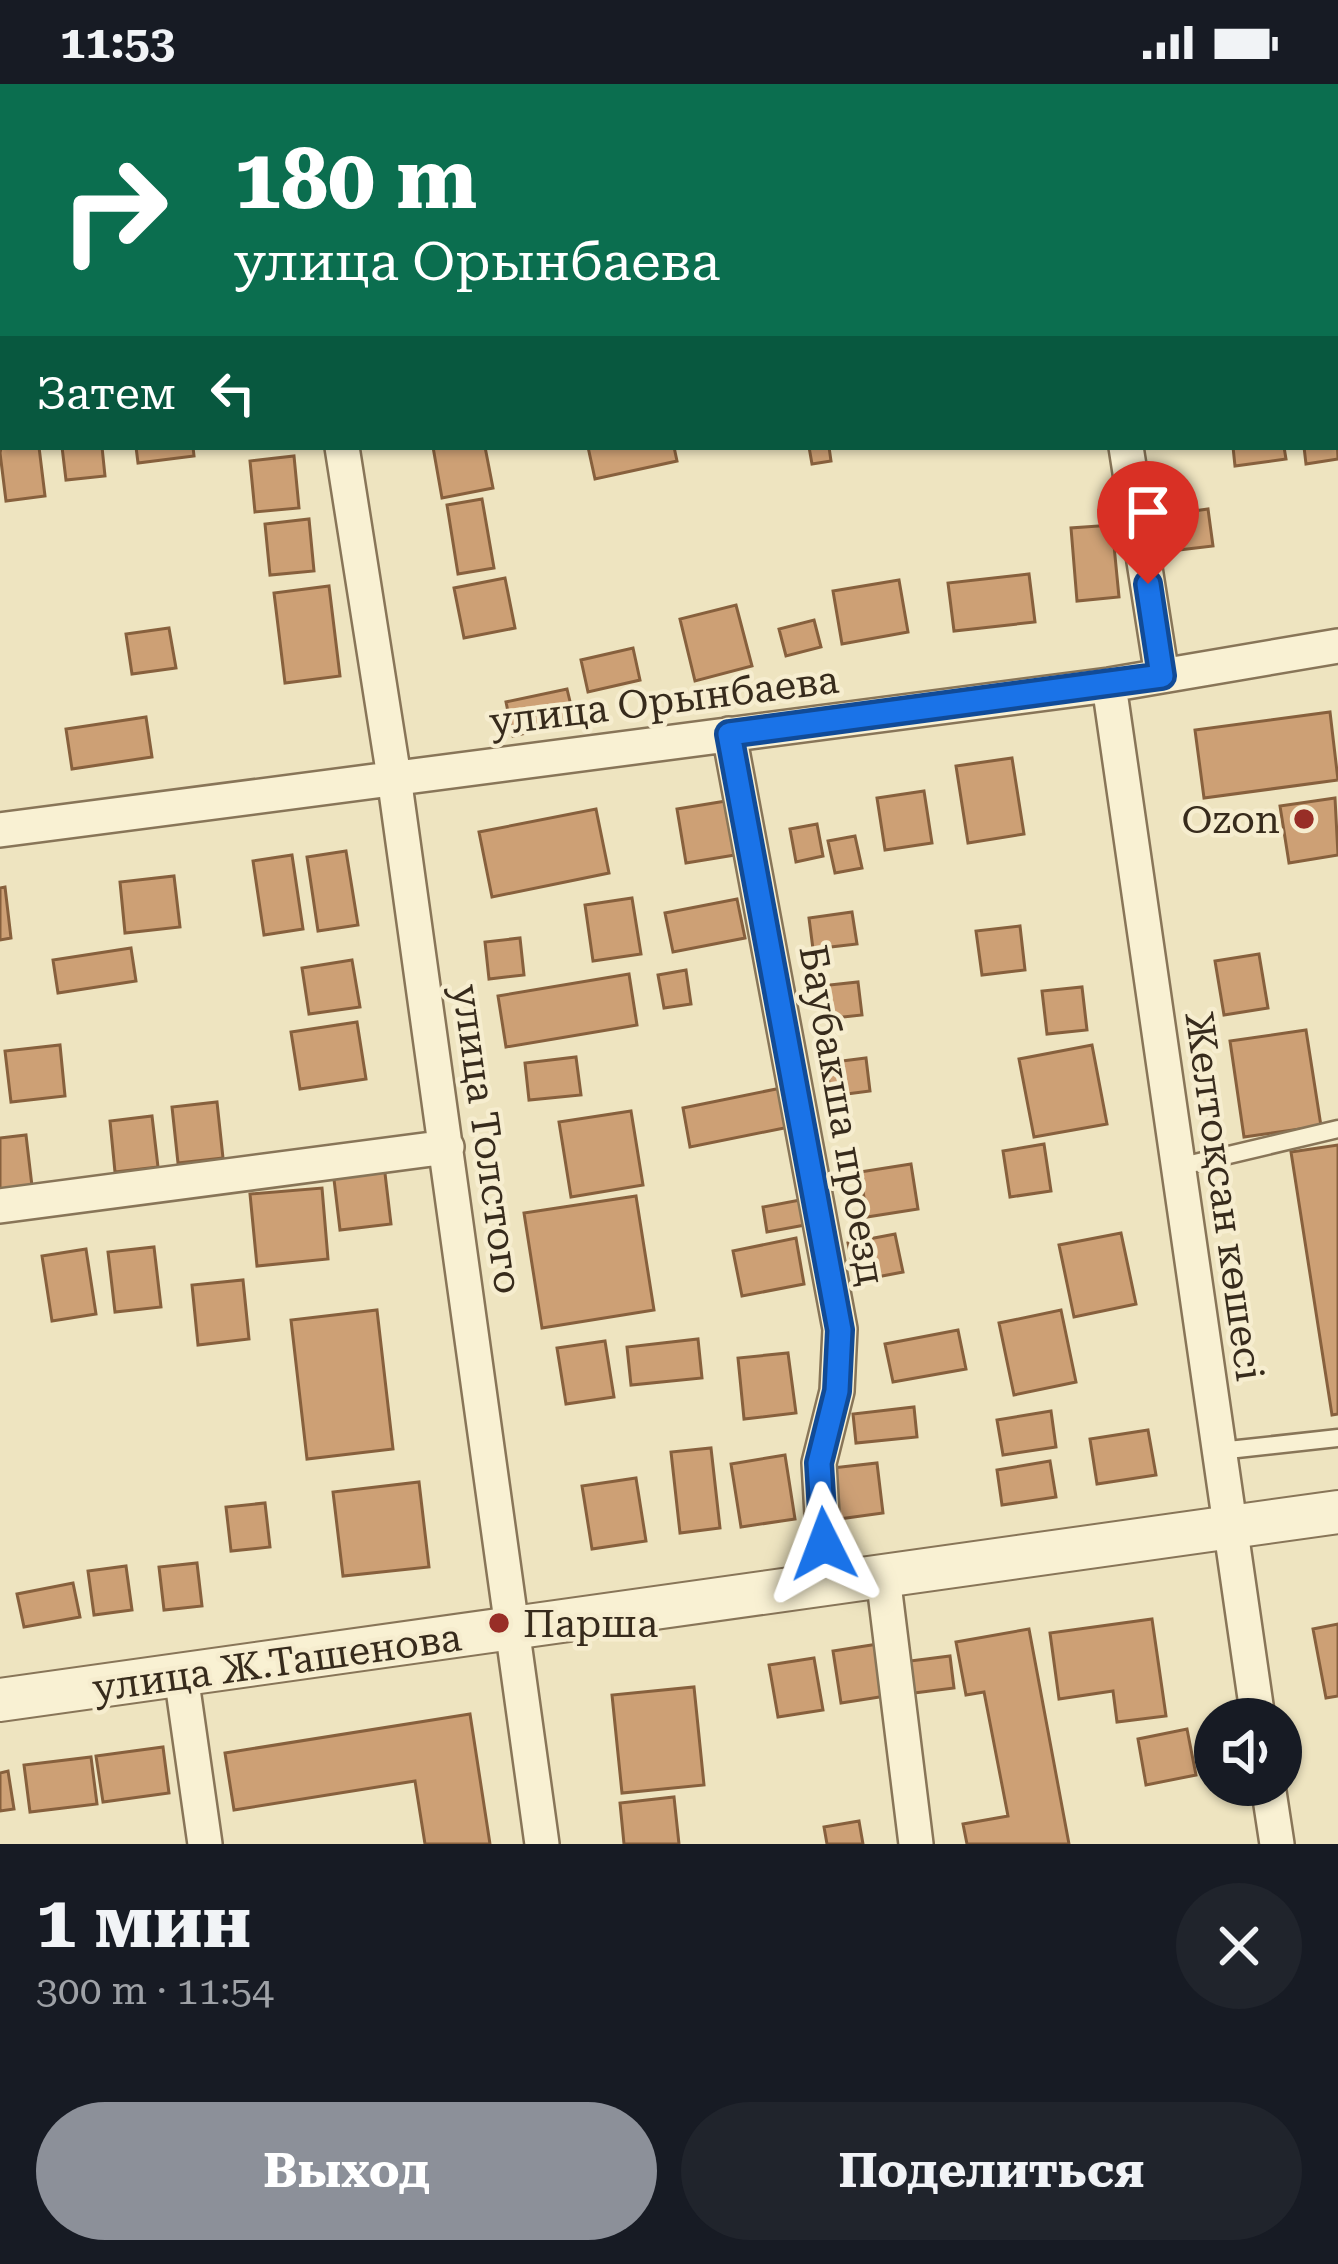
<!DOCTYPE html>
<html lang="ru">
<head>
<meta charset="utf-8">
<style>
  :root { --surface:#171b24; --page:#20242c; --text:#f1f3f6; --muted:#9ea1a6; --accent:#8c9099 }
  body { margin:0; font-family:"Roboto Serif",serif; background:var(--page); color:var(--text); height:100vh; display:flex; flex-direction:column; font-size:45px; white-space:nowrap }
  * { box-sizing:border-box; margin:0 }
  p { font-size:39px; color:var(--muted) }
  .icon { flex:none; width:66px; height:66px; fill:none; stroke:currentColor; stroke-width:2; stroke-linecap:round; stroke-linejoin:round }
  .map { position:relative; height:1760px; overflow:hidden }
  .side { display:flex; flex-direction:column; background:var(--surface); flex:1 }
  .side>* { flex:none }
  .banner { position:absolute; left:0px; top:0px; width:1338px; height:366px; box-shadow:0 3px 9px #0004; background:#0b6e4f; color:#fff; overflow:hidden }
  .buttons { position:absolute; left:1194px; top:1614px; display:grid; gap:24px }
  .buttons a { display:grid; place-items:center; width:108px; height:108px; border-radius:50%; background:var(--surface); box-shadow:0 3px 9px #0004; font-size:60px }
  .pin { position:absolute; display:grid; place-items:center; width:102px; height:102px; color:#fff; margin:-123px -51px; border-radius:50% 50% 50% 0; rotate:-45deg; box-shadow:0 0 12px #0007 }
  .pin .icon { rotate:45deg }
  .me { position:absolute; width:132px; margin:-66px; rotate:357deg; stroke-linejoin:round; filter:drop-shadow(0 0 9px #0008) }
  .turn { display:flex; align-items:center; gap:42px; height:252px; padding:0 36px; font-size:54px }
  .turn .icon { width:156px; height:156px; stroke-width:2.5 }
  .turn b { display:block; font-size:84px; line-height:102px }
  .then { display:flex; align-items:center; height:114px; padding:0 36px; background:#0003; gap:24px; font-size:45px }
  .round { display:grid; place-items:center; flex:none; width:126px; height:126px; border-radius:63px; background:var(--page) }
  .head { display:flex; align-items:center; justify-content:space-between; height:204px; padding:0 36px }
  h1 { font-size:72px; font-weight:700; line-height:90px }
  .primary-button { display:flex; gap:24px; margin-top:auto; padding:24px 36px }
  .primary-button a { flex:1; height:138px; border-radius:72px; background:var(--accent); color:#fff; font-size:48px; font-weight:700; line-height:138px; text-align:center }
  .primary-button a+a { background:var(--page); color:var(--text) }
  .status { display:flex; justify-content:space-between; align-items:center; height:84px; padding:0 60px; background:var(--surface); direction:ltr }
  .status svg { height:33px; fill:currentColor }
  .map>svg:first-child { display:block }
</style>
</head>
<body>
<div class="status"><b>11:53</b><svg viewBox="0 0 49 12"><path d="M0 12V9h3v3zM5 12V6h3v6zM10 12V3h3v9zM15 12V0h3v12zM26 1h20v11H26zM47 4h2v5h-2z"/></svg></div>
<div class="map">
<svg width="1338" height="1760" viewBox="0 0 1338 1760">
  <rect width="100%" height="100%" fill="#eee4c0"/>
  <path fill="#cda075" stroke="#87603d" stroke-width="3" d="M1335 313 1338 375 1306 380 1304 363H1335Z
    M3 354V363H39L45 412 6 417 0 369Z
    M62 363H102L105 392 66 396Z
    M136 363H193L194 372 138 379Z
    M433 363H485L493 404 442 414Z
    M588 363H674L677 377 595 395Z
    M809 363H829L831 377 812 380Z
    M1233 363H1284L1286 375 1235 382Z
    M294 372 299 424 255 428 250 377Z
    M482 415 494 484 458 490 447 421Z
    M1208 425 1213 462 1170 467 1165 431Z
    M309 435 314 487 270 491 265 440Z
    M1112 441 1119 513 1077 517 1071 444Z
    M1029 490 1035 538 954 547 948 499Z
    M505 494 515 544 464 554 454 504Z
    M899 496 908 548 842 560 833 507Z
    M329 502 340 592 285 599 274 509Z
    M736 521 752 582 695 597 680 535Z
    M814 536 821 563 786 572 779 545Z
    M169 544 176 584 132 590 126 550Z
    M633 564 640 596 588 608 581 576Z
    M567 605 575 638 513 652 506 618Z
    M1330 628 1338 696 1204 714 1195 646Z
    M146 633 152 673 72 685 66 645Z
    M1012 674 1024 750 968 759 956 682Z
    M924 707 932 759 885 766 877 714Z
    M1335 714 1338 771 1289 779 1280 722Z
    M732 716 741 770 686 779 677 725Z
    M596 725 609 789 492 813 479 748Z
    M817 740 823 772 796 778 790 745Z
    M855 752 862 784 835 789 828 757Z
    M346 767 358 841 318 847 307 773Z
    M292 771 303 845 264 851 253 777Z
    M174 792 180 843 125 849 120 798Z
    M5 803 11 854 0 856V804Z
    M632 814 641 870 593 877 585 821Z
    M737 815 745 854 673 868 665 829Z
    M852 828 857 860 813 865 809 834Z
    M1020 842 1025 886 982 891 976 847Z
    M520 854 524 891 489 895 485 858Z
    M131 864 136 897 58 909 53 876Z
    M1259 870 1268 924 1224 931 1215 877Z
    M352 876 360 923 309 930 302 884Z
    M686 886 691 920 664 924 658 891Z
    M629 890 637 941 506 963 498 912Z
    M858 898 862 931 824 935 820 902Z
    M1082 903 1087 946 1047 950 1042 907Z
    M357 938 366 995 300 1005 291 948Z
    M1306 946 1321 1042 1244 1053 1230 957Z
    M60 961 65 1012 11 1018 5 967Z
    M1092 961 1107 1040 1034 1053 1019 975Z
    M576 973 581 1011 529 1016 525 979Z
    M866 974 870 1007 831 1012 826 979Z
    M786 1003 794 1042 690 1063 683 1024Z
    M217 1018 223 1074 178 1079 172 1023Z
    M631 1027 643 1101 571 1113 559 1038Z
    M152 1032 158 1083 115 1088 110 1037Z
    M26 1051 32 1102 0 1105V1054Z
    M1044 1060 1051 1107 1010 1113 1003 1067Z
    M1338 1061V1330L1332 1331 1291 1068Z
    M911 1080 918 1125 867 1133 860 1088Z
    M384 1081 391 1140 340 1146 333 1087Z
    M322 1104 328 1175 257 1182 250 1110Z
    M636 1112 654 1226 542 1244 524 1129Z
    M800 1116 805 1141 767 1148 763 1123Z
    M1121 1149 1136 1220 1074 1233 1059 1161Z
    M895 1150 903 1188 856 1197 848 1159Z
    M796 1154 804 1200 742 1212 733 1167Z
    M154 1163 161 1223 115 1228 108 1168Z
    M86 1165 96 1230 52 1237 42 1172Z
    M243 1196 249 1255 198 1261 192 1201Z
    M377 1226 393 1365 307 1375 291 1236Z
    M1061 1226 1076 1298 1014 1311 999 1239Z
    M958 1246 966 1285 893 1298 885 1260Z
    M698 1255 702 1294 631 1301 627 1263Z
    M605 1257 614 1313 566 1320 557 1264Z
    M788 1269 796 1329 744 1335 738 1274Z
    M914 1323 917 1353 856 1359 853 1330Z
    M1051 1327 1056 1363 1003 1371 997 1336Z
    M1148 1346 1156 1391 1097 1400 1090 1355Z
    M711 1364 720 1444 680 1449 671 1368Z
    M785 1371 795 1435 741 1443 731 1380Z
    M1050 1377 1056 1413 1002 1421 997 1386Z
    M877 1379 883 1429 839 1435 832 1384Z
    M636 1394 646 1457 592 1465 582 1402Z
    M419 1398 429 1483 343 1492 333 1408Z
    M265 1419 270 1463 231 1467 226 1423Z
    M197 1479 202 1522 164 1526 159 1483Z
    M126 1482 132 1526 94 1531 88 1487Z
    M73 1499 80 1533 24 1543 17 1510Z
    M1152 1535 1166 1632 1117 1638 1113 1607 1059 1615 1050 1549Z
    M1338 1540V1612L1326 1614 1313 1545Z
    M1029 1545 1069 1760H967L963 1740 1008 1732 984 1608 966 1611 956 1558Z
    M878 1560 886 1612 841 1619 833 1567Z
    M950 1572 954 1604 906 1610 902 1578Z
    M814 1574 823 1626 778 1633 769 1581Z
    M694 1603 704 1701 622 1709 612 1611Z
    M470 1630 490 1760H425L415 1697 234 1726 225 1669Z
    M1187 1645 1196 1691 1146 1701 1138 1655Z
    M163 1663 169 1709 103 1718 96 1672Z
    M91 1673 97 1720 30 1728 24 1681Z
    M8 1687 14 1725 0 1727V1689Z
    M674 1713 679 1760H624L620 1719Z
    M859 1737 863 1760H827L824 1743Z"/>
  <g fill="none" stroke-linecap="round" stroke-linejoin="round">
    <defs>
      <path id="service" d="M1178 1083 1338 1045
        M1219 1367 1338 1354"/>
      <path id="minor" d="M283 0 284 3
        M731 0 732 3
        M0 289H3
        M342 363 394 693 542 1760
        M1126 363 1162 592
        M1109 601 1258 1635
        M729 650 840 1245 837 1307 819 1379 826 1500
        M0 746 1109 601 1338 562
        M0 1122 447 1063
        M883 1492 916 1760
        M181 1591 205 1760
        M1268 1701 1277 1760"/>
      <path id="tertiary" d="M0 1616 1338 1428"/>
    </defs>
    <use href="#service" stroke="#887558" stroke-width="21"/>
    <use href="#minor" stroke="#887558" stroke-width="38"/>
    <use href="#tertiary" stroke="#887558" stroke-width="46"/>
    <use href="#service" stroke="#f9f1d3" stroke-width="16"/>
    <use href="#minor" stroke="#f9f1d3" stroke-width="33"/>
    <use href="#tertiary" stroke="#f9f1d3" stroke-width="42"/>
  </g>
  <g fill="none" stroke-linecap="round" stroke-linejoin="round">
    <defs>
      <path id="route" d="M824 1460 819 1379 837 1307 840 1246 729 650 1162 592 1148 500"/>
    </defs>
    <use href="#route" stroke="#114b97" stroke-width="30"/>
    <use href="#route" stroke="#1a73e8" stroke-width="21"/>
  </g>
  <g fill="#982e27" stroke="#f6edcf" stroke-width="4.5">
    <circle cx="1304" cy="735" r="12"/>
    <circle cx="499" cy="1539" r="12"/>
  </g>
  <g text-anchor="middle" stroke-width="9" stroke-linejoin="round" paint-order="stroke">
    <g font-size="39" fill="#372b1c" stroke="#f6edcf">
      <text transform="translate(664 616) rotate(-7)" y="14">улица Орынбаева</text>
      <text transform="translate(843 1031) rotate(80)" y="14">Баубакша проезд</text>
      <text transform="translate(488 1055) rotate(82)" y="14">улица Толстого</text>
      <text transform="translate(1225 1112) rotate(82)" y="14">Желтоқсан көшесі</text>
      <text transform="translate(277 1578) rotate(-8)" y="14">улица Ж.Ташенова</text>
    </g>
    <g font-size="39" fill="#372b1c" stroke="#f6edcf" text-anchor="end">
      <text x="1280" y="749">Ozon</text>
      <text x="523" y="1553" text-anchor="start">Парша</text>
    </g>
  </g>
</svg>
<div class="buttons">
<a><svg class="icon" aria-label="sound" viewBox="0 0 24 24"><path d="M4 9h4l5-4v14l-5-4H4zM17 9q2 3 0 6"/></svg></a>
</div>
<div class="pin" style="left:1148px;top:500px;background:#d93025"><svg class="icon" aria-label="arrive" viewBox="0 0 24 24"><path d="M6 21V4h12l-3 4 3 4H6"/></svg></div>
<svg class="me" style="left:824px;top:1460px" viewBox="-20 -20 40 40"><path d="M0-17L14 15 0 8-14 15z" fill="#1a73e8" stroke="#fff" stroke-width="4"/></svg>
<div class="banner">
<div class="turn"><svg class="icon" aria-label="right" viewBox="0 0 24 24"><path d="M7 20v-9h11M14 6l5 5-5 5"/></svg><div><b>180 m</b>улица Орынбаева</div></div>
<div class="then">Затем<svg class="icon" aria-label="left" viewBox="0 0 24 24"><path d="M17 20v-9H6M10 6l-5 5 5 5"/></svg></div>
</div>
</div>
<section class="side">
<div class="head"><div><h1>1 мин</h1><p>300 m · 11:54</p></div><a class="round"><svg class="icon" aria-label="close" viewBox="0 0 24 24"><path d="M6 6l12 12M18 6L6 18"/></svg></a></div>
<div class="primary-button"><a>Выход</a><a>Поделиться</a></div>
</section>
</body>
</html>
